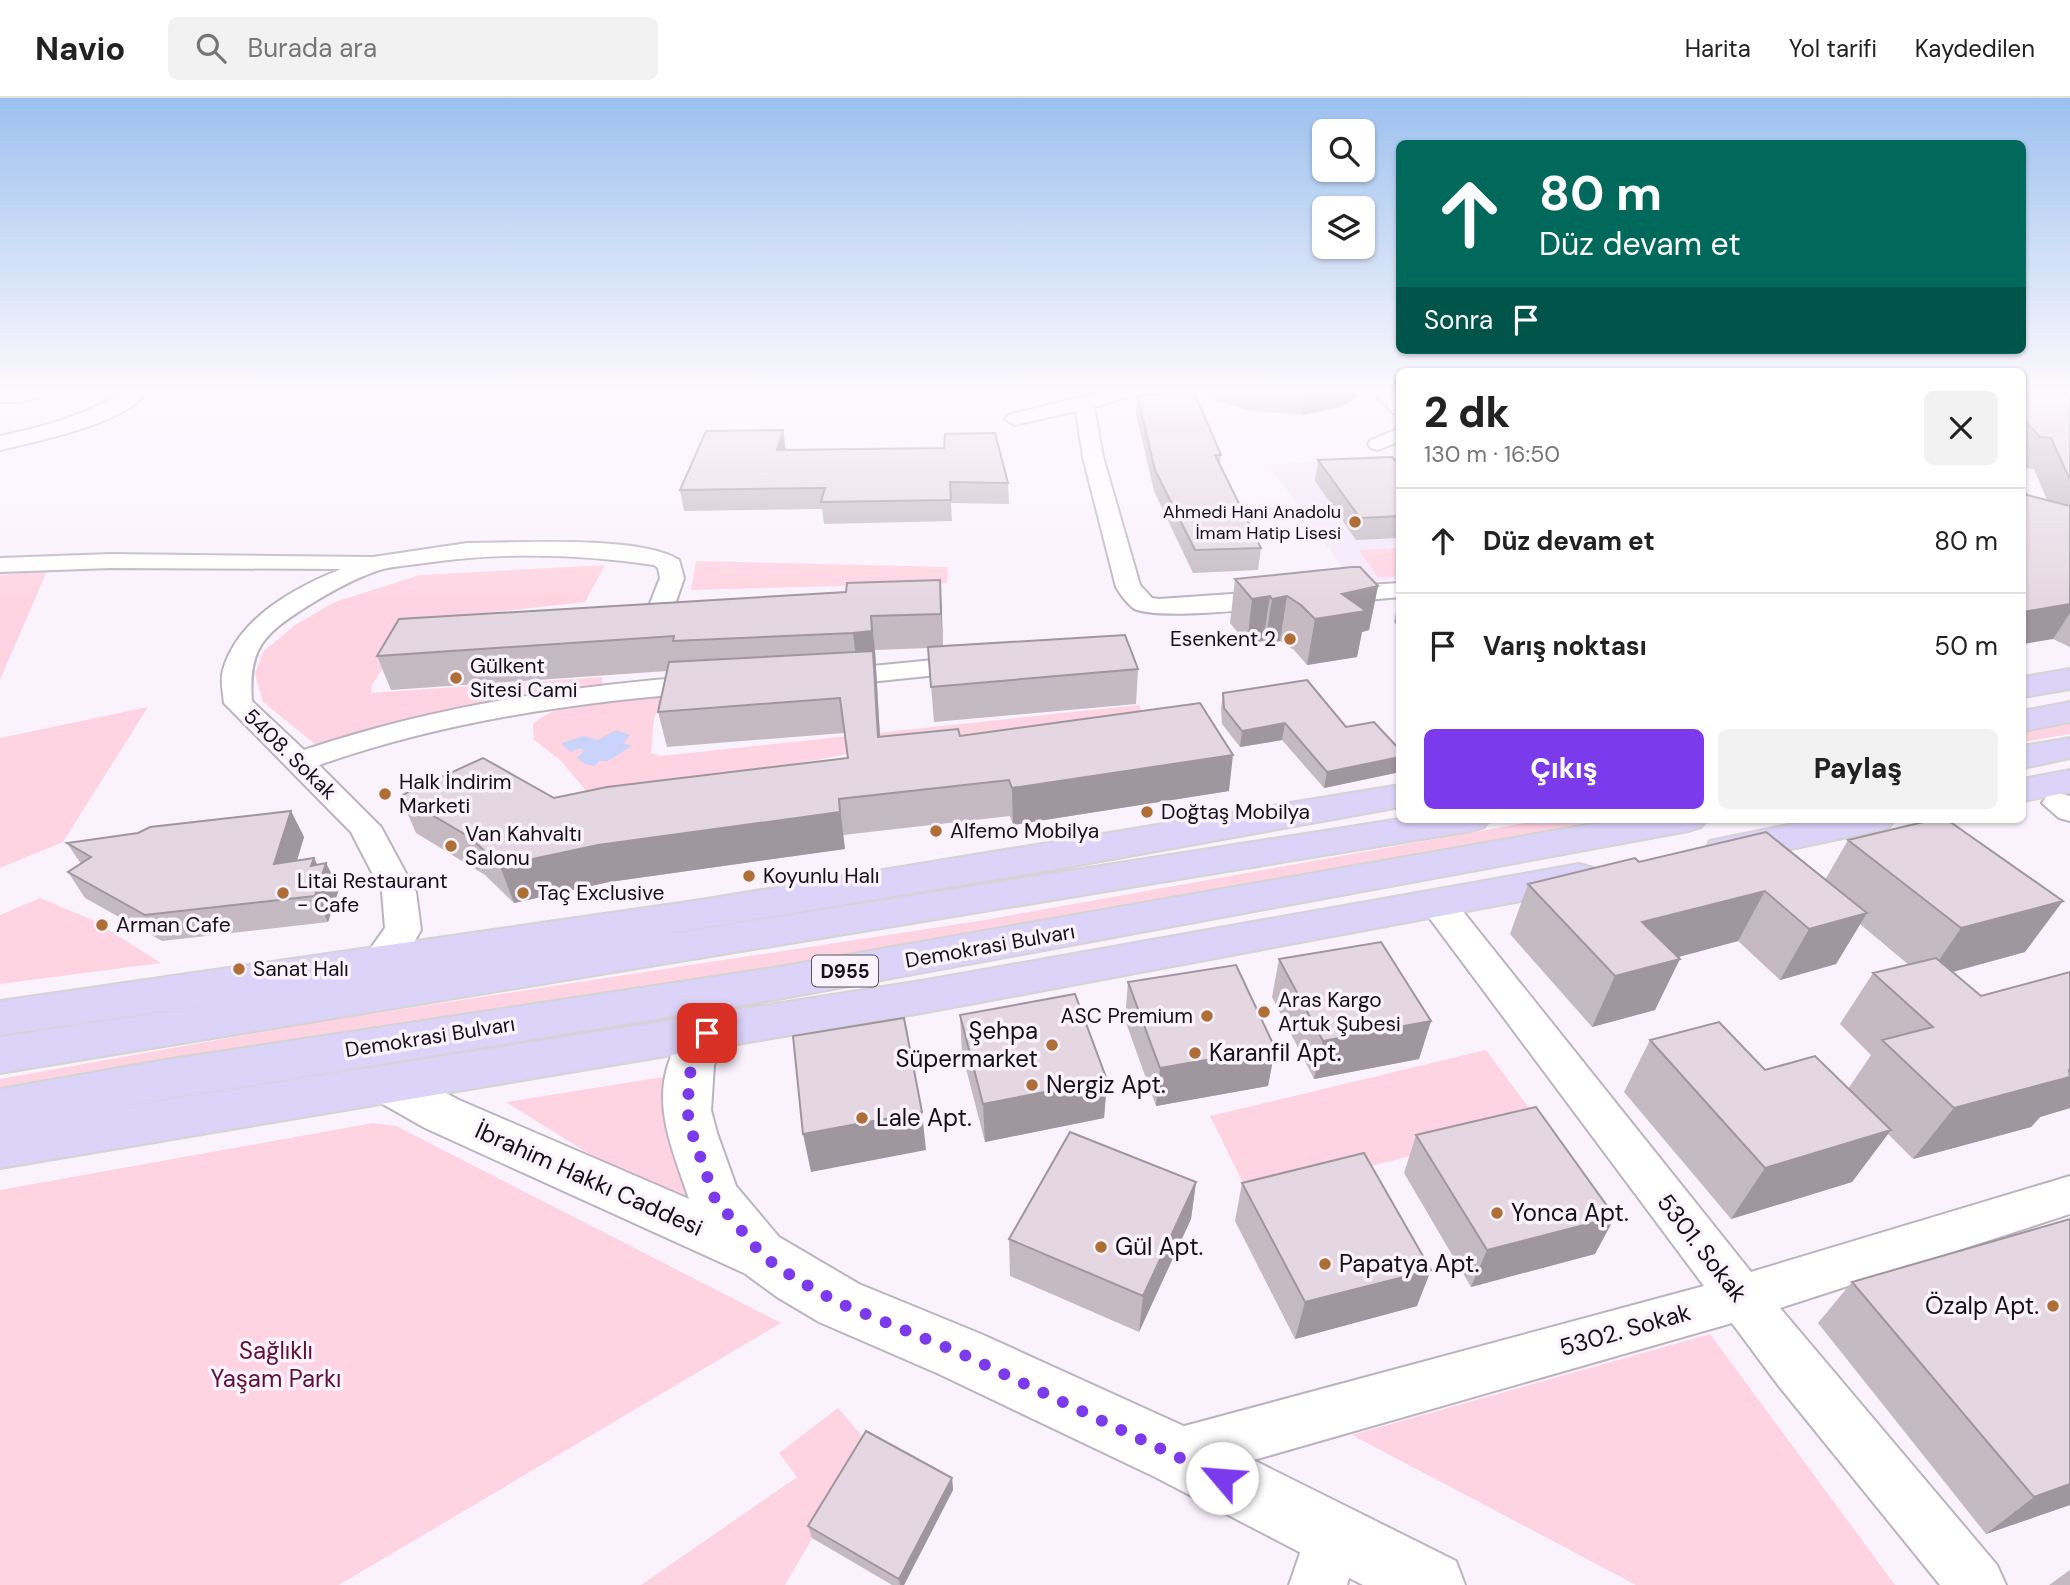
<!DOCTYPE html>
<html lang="tr">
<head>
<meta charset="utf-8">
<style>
  :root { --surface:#fff; --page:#f2f2f2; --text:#222; --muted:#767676; --line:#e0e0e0; --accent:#7c3aed }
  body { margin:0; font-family:"DM Sans",sans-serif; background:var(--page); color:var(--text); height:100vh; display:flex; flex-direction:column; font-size:26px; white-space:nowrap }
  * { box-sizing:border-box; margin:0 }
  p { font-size:23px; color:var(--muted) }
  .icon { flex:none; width:38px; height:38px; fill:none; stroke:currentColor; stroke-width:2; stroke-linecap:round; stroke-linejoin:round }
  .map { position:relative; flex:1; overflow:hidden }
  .panel { position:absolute; left:1396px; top:270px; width:630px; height:455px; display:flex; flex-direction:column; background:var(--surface); border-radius:10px; box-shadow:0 2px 5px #0004 }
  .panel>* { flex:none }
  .guide { position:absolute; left:1396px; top:42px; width:630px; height:214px; border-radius:10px; box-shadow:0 2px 5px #0004; background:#00695c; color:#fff; overflow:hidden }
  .fabs { position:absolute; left:1312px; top:21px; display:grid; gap:14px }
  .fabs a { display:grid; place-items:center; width:63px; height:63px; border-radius:10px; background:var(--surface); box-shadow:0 2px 5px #0004; font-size:35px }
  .pin { position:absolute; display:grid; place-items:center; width:60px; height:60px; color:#fff; margin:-30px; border-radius:14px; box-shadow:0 4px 10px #0006 }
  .me { position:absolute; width:77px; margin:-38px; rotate:297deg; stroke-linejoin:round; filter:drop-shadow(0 0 5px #0008) }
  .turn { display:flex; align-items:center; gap:24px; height:147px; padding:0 28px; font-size:32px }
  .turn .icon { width:91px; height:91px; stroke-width:2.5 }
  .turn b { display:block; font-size:49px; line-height:60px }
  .then { display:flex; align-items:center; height:66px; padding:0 28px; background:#0003; gap:14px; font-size:26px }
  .round { display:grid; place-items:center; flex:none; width:74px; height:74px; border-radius:10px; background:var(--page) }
  .overview { display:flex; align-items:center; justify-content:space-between; height:119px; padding:0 28px }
  h1 { font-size:42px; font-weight:800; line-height:52px }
  .primary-button { display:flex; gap:14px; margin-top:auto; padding:14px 28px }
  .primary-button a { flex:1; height:80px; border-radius:10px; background:var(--accent); color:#fff; font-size:28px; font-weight:800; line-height:80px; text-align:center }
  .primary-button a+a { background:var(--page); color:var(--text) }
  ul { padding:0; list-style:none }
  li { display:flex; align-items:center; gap:21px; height:105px; padding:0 28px; border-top:2px solid var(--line) }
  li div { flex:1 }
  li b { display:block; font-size:26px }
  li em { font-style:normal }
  header { display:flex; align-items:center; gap:42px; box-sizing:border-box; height:98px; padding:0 35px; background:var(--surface); border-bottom:2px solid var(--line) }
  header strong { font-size:33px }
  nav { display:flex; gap:38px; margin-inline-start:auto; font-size:24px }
  .search { width:490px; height:63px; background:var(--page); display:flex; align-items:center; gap:18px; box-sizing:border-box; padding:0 24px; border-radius:10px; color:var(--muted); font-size:26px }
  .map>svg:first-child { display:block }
</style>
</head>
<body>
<header>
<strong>Navio</strong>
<div class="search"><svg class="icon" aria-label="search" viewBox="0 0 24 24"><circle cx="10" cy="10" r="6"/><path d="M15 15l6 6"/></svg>Burada ara</div>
<nav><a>Harita</a><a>Yol tarifi</a><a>Kaydedilen</a></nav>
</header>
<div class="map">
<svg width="2070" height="1487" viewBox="0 0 2070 1487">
  <rect width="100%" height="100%" fill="#faf2fd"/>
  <path fill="#f5e7fb" d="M1400 356V481L1353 484 1269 367Z"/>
  <path fill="#ffd4e2" d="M1400 450V478L1378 479 1359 452Z
    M696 463 948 469 947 485 691 492Z
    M605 467 585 504 440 520 409 529 372 587 371 595 602 579V589L416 624 315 646 263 604 255 576 263 554 295 527 335 504 420 477Z
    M47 473 0 582V477Z
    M663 597 654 621 651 655 661 658 1139 607 1147 624 1056 637H945L611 702 589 696 560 662 534 642 533 626C561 600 626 600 663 597Z
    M148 609 63 744 0 770V640Z
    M2070 624V636L2023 644V632Z
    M1547 721H1612L1276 784 0 1005V981L311 925 979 823Z
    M40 800 93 822 161 865 0 886V817Z
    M1486 952 1540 1025 1250 1099 1210 1018Z
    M663 979 676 1055 695 1100 637 1086 506 1004Z
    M373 1025 396 1028 781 1225 339 1487H0V1092Z
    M1710 1236 1895 1487H1636L1352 1337Z
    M838 1310 868 1345 785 1487H641L797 1379 779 1355Z"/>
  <path fill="#cad4fa" d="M616 632 630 637 623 646 633 647 608 663H599L595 668 585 666 577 660 584 653 581 650 570 654 561 645 584 638 598 642Z"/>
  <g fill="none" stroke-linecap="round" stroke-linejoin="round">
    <defs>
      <path id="minor" d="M0 294H44L42 298 19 304H0Z
        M1102 294H1132L1130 298 1094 309 1103 359 1140 487 1152 500 1159 501 1276 493 1285 496 1289 501 1285 506C1261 512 1151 522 1133 510 1127 505 1120 496 1116 489L1083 359 1076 313 1015 327 1005 321 1008 317Z
        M1374 294H1394L1400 300V317L1393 315Z
        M1400 330V343L1378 352 1371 350 1368 346 1371 342Z
        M467 445C516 445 641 437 679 462L684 480 671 518 667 523 658 526 649 523 645 518 660 480 658 470 654 467C579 456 500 454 425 465 411 467 396 468 383 471 356 479 330 494 306 509 264 536 248 550 252 603L304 652C435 608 570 587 707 578L717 580 721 586 717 592 707 594C574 604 445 623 319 667L381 729 416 794 421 832C407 856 395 887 364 878L358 868 385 830 382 794 351 734 224 605C223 595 220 582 223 572 238 520 294 490 341 471L111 470 0 474V460L111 456 373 459Z
        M1400 485V499L1334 505 1325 502 1321 497 1325 492 1334 489Z
        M975 558 985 560 989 566 985 572 831 588 821 586 817 580 821 574 831 572Z
        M2058 695 2070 698V723L2059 720 2042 705 2047 698Z
        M1437 793 1449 796 1751 1174 2070 1078V1116L1780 1210 1997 1467 2006 1487H1940L1778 1287 1732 1225 1177 1384 1158 1376 1150 1357 1158 1338 1177 1330 1704 1188 1425 814 1419 805 1425 796Z
        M1333 1410 1353 1418 1361 1438 1347 1487H1289L1313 1418Z"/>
      <path id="tertiary" d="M122 294H147C124 326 38 343 0 352V338C42 329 85 318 122 294Z
        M707 918 723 923 730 935 714 967 711 1012 717 1035 736 1088 779 1139 859 1186 981 1236 1199 1335 1456 1463 1465 1487H1363L1155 1379 939 1276 819 1224 777 1199 744 1175 425 1030 372 1000 365 987 372 974 389 968 406 974 459 1002 689 1101C675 1058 653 1012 668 967 672 952 683 936 691 923Z"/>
      <path id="trunk" d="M2070 571V591L2023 599V579Z
        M2070 604V624L2023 633V613Z
        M2070 640V660L2023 670V648Z
        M2070 672V694L2023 703V681Z
        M1400 687V709L1051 772 643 840 1400 721H1490L1484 729 1471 733 0 975V939L213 906 0 937V903L701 802Z
        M1621 721H1707L1701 729 1688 733 773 902 93 1013 927 882 1579 766 1593 770 1599 779 1593 788 1579 792 927 914 0 1070V991L165 962 773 870Z
        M1817 721H1895L1889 729 1876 733 1724 765 1710 761 1705 752 1710 743Z"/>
    </defs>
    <use href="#minor" stroke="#bcb3c1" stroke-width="4"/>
    <use href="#tertiary" stroke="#bcb3c1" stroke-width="4"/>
    <use href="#trunk" stroke="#d5d4d5" stroke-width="4"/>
    <use href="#minor" fill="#fff" fill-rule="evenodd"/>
    <use href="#tertiary" fill="#fff" fill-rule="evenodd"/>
    <use href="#trunk" fill="#dbd3f8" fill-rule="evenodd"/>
  </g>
  <path fill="#c5b9c2" d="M1205 294H1358L1357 299 1341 309 1302 317 1252 313 1205 300Z
    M2023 294H2070V549L2053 541 2027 397 2047 402 2034 371 2023 370Z
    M1137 297 1221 357 1220 367 1261 450 1258 472 1193 475 1154 393 1136 316Z
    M786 352 1008 385 1009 406 951 405 952 423 824 426 822 411 684 413 680 392Z
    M1318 362 1400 368V440L1356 442 1315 383Z
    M1235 481 1378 488 1369 532 1362 534 1357 559 1307 567 1294 552 1280 543 1265 546 1263 543 1247 546 1230 525Z
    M940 482 943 548 1138 571 1136 606 934 624 928 550 875 552 880 639 960 638 1229 693 1013 727 1010 718 843 737 845 751 609 784 514 805 485 777 416 735 400 698 554 700 848 660 844 635 667 649 658 614 667 573 391 592 377 558Z
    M1400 496V530L1394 524Z
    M1223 595 1346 629 1400 652V674L1324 690 1282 642 1240 649 1222 626 1221 611Z
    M291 713 304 739 297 762 318 767 326 765 339 791 328 824 162 843 85 800 68 774 81 766 67 745Z
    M1848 742 2025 854 1953 874 1981 898 2070 874V1010L2040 1019 2031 1029 1913 1061 1888 1036 1852 1084 1731 1121 1624 994 1650 942 1765 972 1848 991 1871 957 1840 926 1873 875 1909 867 1860 826 1836 866 1780 882 1738 843 1678 859 1655 912 1592 929 1510 836 1528 786 1639 764 1825 782Z
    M1279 861 1431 923 1419 961 1314 981 1272 899Z
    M1128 884 1275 950 1268 988 1156 1008 1125 922Z
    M960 917 1107 982 1104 1020 985 1044 962 955Z
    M1416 1037 1595 1156 1471 1189 1404 1075Z
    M1196 1084 1191 1121 1139 1234 1010 1178 1009 1141Z
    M1242 1085 1417 1208 1295 1241 1235 1123Z
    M1852 1184 2070 1407 1986 1436 1818 1225Z
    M952 1380 953 1392 904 1487H892L812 1440 808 1428Z
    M2070 1472V1487H2049Z"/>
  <path fill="#a0969e" d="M1323 294H1358L1357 299 1341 309 1302 317 1305 298Z
    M783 332 786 352H777Z
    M940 482 942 515 943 549 941 516Z
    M1378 488 1369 532 1362 534 1357 559 1307 567 1315 521 1342 496Z
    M1270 498 1263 543 1247 546 1252 501Z
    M1287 498 1280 543 1265 546 1272 501Z
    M2070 506V515L2053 541 2023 546V514Z
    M871 518 875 552 882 675 857 568 853 535Z
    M1285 625 1282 642 1240 649 1242 633Z
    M1233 657 1229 693 1013 727 1012 690Z
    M1400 659V674L1324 690 1327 674Z
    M839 701 845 751 609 784 514 805 500 768 598 747Z
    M291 713 304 739 288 792 274 766Z
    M314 760 322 776 326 765 339 791 328 824 315 798 311 768Z
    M1765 793 1738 843 1619 875 1642 824Z
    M2063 803 2025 854 1926 881 1961 830Z
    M1867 815 1836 866 1780 882 1809 831Z
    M1680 861 1655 912 1592 929 1615 878Z
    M1431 923 1419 961 1314 981 1323 943Z
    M1275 950 1268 988 1156 1008 1160 970Z
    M2070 972V1010L2040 1019 2031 1029 1913 1061 1954 1010Z
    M1107 982 1104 1020 985 1044 983 1006Z
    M922 1014 926 1052 811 1074 803 1036Z
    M1891 1032 1852 1084 1731 1121 1765 1070Z
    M1196 1084 1191 1121 1139 1234 1143 1198Z
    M1615 1119 1595 1156 1471 1189 1487 1152Z
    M1431 1172 1417 1208 1295 1241 1305 1204Z
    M952 1380 953 1392 904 1487H900L899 1481Z
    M2070 1386V1407L1986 1436 2034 1399Z"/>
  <path fill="#e5d7e1" stroke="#a0969e" stroke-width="2" d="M1194 294 1221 357H1215L1261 450 1195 452 1155 372 1137 297Z
    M1258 294H1323L1305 298Z
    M2023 294H2070V382L2051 340 2040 339 2023 320Z
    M783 332 777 352 944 350 945 336 995 335 1008 385 950 384 951 402 821 404 825 390 680 392 706 333Z
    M1392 359 1400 368V418L1360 420 1318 362Z
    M2023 389 2027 397 2070 408V506L2023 514Z
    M1352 469H1360L1378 488 1342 496 1366 513 1315 521 1301 507 1287 498 1272 501 1270 498 1252 501 1235 481Z
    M940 482 941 516 871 518 872 533 853 535 673 543 674 538 377 558 399 521 846 494 847 485Z
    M1125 537 1138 571 931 589 928 549Z
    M873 553 878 639 958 631 960 638 1200 605 1233 657 1012 690 1009 682 839 701 840 714 598 747 500 768 471 740 400 698 483 660 554 700 607 689 848 660 840 600 658 614 669 564Z
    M1307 582 1346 629 1374 624 1400 652V659L1327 674 1285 625 1242 633 1224 610 1223 595Z
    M291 713 274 766 314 760 311 768 326 765 315 798 145 817 68 774 91 759 67 745 138 735 150 729Z
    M1936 721H1946L2063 803 1961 830 1848 742Z
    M1766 734 1867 815 1809 831 1765 793 1642 824 1680 861 1615 878 1528 786 1635 760 1639 764Z
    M1381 844 1431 923 1323 943 1279 861Z
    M1936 860 1981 898 2070 874V972H2069L2070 979 1954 1010 1882 942 1933 929 1873 875Z
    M1236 867 1275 950 1160 970 1128 884Z
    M1075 896 1107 982 983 1006 960 917Z
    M904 920 922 1014 803 1036 793 938Z
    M1719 924 1765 972 1815 958 1891 1032 1765 1070 1650 942Z
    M1536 1009 1615 1119 1487 1152 1416 1037Z
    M1070 1034 1196 1084 1143 1198 1009 1141Z
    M1364 1055 1431 1172 1305 1204 1242 1085Z
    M2070 1121V1386L2034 1399 1852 1184Z
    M866 1333 952 1380 899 1481 808 1428Z"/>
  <linearGradient id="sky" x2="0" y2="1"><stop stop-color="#9cc1ef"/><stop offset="0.58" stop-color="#fdf9fe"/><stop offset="1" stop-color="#fdf9fe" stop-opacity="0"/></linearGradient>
  <rect width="2070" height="503" fill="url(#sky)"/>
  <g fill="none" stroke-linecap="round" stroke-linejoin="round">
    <path stroke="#7c3aed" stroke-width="12" stroke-dasharray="0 21.6" d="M707 935 691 967 687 1012 692 1035 715 1101 763 1158 796 1181 839 1205 960 1255 1222 1380"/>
  </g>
  <g fill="#ae6e36" stroke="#faf2fd" stroke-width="2.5">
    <circle cx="1355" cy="424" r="7"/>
    <circle cx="1290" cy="541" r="7"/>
    <circle cx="456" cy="580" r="7"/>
    <circle cx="385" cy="696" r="7"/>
    <circle cx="1147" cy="714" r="7"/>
    <circle cx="936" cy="733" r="7"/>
    <circle cx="451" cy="748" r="7"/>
    <circle cx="749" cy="778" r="7"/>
    <circle cx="283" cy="795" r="7"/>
    <circle cx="523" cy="795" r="7"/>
    <circle cx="102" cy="827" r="7"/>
    <circle cx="239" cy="871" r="7"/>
    <circle cx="1264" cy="914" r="7"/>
    <circle cx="1207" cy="918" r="7"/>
    <circle cx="1052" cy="947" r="7"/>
    <circle cx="1195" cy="955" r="7"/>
    <circle cx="1032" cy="987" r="7"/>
    <circle cx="862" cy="1020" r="7"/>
    <circle cx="1497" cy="1115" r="7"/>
    <circle cx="1101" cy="1149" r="7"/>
    <circle cx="1325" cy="1166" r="7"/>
    <circle cx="2053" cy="1208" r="7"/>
  </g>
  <g text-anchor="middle" stroke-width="7" stroke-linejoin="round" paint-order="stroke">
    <g font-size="18" fill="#141015" stroke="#faf2fd" text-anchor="end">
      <text x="1341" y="420">Ahmedi Hani Anadolu<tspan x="1341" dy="21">İmam Hatip Lisesi</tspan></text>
    </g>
    <rect fill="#faf2fd" stroke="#59545b" stroke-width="2" x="812" y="857.5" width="66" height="31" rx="5"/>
    <g font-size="19" font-weight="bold" fill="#141015">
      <text x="845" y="880">D955</text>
    </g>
    <g font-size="21" fill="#141015" stroke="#faf2fd" text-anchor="start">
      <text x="1276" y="548" text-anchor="end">Esenkent 2</text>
      <text x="470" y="575">Gülkent<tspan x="470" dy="24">Sitesi Cami</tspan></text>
      <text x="399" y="691">Halk İndirim<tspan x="399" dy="24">Marketi</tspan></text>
      <text x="1161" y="721">Doğtaş Mobilya</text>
      <text x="950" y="740">Alfemo Mobilya</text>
      <text x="465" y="743">Van Kahvaltı<tspan x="465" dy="24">Salonu</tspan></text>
      <text x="763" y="785">Koyunlu Halı</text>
      <text x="297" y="790">Litai Restaurant<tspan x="297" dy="24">- Cafe</tspan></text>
      <text x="537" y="802">Taç Exclusive</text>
      <text x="116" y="834">Arman Cafe</text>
      <text x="253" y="878">Sanat Halı</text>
      <text x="1278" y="909">Aras Kargo<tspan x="1278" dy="24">Artuk Şubesi</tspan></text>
      <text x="1193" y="925" text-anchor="end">ASC Premium</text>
    </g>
    <g font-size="21" fill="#141015" stroke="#faf2fd">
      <text transform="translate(290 656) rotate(44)" y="7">5408. Sokak</text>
      <text transform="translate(990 848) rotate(-10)" y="7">Demokrasi Bulvarı</text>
      <text transform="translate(430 939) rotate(-9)" y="7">Demokrasi Bulvarı</text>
    </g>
    <g font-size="24" fill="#141015" stroke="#faf2fd" text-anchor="start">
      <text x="1038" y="941" text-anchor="end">Şehpa<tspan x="1038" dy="28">Süpermarket</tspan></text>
      <text x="1209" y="963">Karanfil Apt.</text>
      <text x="1046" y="995">Nergiz Apt.</text>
      <text x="876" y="1028">Lale Apt.</text>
      <text x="1511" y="1123">Yonca Apt.</text>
      <text x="1115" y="1157">Gül Apt.</text>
      <text x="1339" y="1174">Papatya Apt.</text>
      <text x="2039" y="1216" text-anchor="end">Özalp Apt.</text>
    </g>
    <g font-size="24" fill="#141015" stroke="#faf2fd">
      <text transform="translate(589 1081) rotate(24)" y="8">İbrahim Hakkı Caddesi</text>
      <text transform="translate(1702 1150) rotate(52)" y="8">5301. Sokak</text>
      <text transform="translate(1625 1232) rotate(-16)" y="8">5302. Sokak</text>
    </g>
    <g font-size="24" fill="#610f37" stroke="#faf2fd">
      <text x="276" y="1261">Sağlıklı<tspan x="276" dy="28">Yaşam Parkı</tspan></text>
    </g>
  </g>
</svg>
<div class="fabs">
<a><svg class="icon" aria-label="search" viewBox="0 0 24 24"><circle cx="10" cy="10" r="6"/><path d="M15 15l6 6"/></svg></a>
<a><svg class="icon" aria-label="layers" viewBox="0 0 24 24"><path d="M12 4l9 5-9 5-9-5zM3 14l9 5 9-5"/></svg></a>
</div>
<div class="pin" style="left:707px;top:935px;background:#d93025"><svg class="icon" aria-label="arrive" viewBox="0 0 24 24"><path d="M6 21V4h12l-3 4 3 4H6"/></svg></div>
<svg class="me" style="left:1222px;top:1380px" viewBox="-20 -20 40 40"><circle r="19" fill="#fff"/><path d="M0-13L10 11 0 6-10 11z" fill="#7c3aed"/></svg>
<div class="guide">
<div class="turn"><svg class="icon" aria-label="ahead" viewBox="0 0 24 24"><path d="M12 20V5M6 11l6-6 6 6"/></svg><div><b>80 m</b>Düz devam et</div></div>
<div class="then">Sonra<svg class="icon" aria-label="arrive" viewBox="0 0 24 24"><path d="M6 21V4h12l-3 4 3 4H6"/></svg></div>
</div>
<section class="panel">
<div class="overview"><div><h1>2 dk</h1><p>130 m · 16:50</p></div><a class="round"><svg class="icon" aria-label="close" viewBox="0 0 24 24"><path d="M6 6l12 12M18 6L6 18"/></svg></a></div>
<ul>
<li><svg class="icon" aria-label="ahead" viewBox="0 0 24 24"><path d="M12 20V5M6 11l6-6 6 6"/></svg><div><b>Düz devam et</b></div><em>80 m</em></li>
<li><svg class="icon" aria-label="arrive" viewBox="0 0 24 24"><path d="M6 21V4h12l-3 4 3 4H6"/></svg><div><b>Varış noktası</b></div><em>50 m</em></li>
</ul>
<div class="primary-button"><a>Çıkış</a><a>Paylaş</a></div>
</section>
</div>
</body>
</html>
